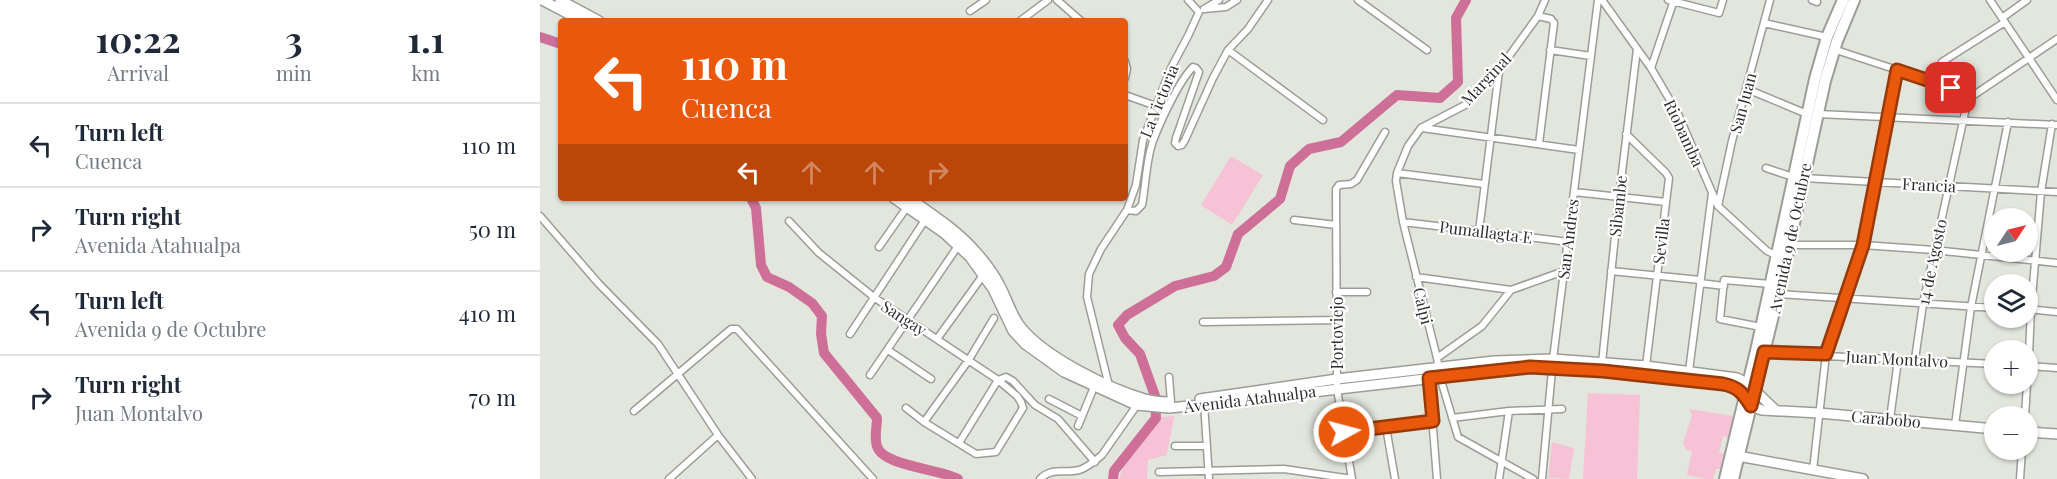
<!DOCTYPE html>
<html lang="en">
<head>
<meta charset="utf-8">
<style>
  :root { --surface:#fff; --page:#f2f2f3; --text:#1f2937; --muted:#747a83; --line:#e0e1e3 }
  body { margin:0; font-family:"Playfair Display",serif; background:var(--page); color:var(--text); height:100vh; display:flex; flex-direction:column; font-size:22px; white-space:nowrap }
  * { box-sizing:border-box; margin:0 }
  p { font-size:20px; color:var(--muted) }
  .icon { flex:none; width:33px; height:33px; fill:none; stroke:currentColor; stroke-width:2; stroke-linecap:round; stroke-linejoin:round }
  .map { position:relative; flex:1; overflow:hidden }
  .sheet { display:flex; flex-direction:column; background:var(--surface); width:540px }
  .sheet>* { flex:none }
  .hud { position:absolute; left:18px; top:18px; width:570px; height:183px; border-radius:6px; box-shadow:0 2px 4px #0004; background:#ea580c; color:#fff; overflow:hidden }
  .needle { width:39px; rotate:55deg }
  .controls { position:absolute; left:1444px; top:208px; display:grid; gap:12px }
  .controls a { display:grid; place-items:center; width:54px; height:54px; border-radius:50%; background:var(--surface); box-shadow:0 2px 4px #0004; font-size:30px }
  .pin { position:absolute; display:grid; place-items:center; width:51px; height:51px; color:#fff; margin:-26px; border-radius:12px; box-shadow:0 3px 9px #0006 }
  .me { position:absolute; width:66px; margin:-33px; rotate:83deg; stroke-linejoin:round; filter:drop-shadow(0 0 4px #0008) }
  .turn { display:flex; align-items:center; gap:21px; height:126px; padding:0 24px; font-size:27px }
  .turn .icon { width:78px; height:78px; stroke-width:2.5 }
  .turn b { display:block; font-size:42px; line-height:51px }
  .lanes { display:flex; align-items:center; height:57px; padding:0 24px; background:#0003; justify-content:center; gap:30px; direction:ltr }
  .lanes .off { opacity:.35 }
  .eta { display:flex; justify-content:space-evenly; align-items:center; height:102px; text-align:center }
  .eta b { font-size:36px; font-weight:700; line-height:42px }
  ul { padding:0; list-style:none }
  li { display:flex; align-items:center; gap:18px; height:84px; padding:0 24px; border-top:2px solid var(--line) }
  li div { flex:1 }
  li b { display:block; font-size:22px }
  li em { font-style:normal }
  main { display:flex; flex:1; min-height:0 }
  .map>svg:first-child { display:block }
</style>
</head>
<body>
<main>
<section class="sheet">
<div class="eta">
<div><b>10:22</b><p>Arrival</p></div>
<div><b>3</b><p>min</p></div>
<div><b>1.1</b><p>km</p></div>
</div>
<ul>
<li><svg class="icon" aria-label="left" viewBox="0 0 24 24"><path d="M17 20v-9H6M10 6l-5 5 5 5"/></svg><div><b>Turn left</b><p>Cuenca</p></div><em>110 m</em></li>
<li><svg class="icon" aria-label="right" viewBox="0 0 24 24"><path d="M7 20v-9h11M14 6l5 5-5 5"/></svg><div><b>Turn right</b><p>Avenida Atahualpa</p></div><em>50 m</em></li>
<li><svg class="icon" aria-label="left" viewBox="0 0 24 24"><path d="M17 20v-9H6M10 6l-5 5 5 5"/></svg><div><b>Turn left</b><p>Avenida 9 de Octubre</p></div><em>410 m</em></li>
<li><svg class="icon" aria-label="right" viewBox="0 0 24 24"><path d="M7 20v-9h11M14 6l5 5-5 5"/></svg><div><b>Turn right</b><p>Juan Montalvo</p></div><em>70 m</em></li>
</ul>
</section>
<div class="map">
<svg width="1517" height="479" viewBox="0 0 1517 479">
  <rect width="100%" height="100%" fill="#e2e6dd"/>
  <path fill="#f6c3d6" d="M691 156 723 175 692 225 661 205Z
    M1048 393 1100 395 1097 479H1043Z
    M1149 409 1194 416 1189 438 1183 436 1179 453 1185 454 1182 467 1180 469H1176L1173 479H1165L1147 475 1152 451 1146 450 1143 443 1152 415Z
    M634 416 627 455 608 460 607 479H579C588 452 603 437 622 417Z
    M1012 442 1034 448 1029 479 1008 478Z"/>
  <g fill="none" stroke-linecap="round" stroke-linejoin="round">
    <path stroke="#ce6f97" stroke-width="10" d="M0 37 21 44
      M211 198 216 208 221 265 227 277 249 287 272 303 282 316 281 334 284 353 337 418C337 426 334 438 337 446 342 466 401 469 418 479
      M573 479 574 471 616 418 615 396 600 354 585 338 578 325 587 315 635 286 674 276 686 267 698 234 740 199 750 166 769 149 801 142 857 95 900 98 918 82 916 18 926 0"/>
    <defs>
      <path id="minor" d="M517 0 541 21
        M648 0 659 12
        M818 0 887 50
        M1062 0 1111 68 1138 114 1178 206 1227 251 1236 255
        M1128 0 1179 13 1183 0
        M1272 0 1277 2
        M1450 0 1517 100
        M664 9 686 7 697 0
        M664 9 679 0
        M430 11 446 0
        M998 16 1011 19 1014 23 999 144
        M1462 18 1487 0
        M480 21 508 0
        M1224 23 1287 37
        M1293 49 1434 95 1517 39
        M688 50 783 120
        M1010 50 1051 56
        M585 61 587 69 585 78
        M1402 62 1465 22
        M1111 68 1134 0
        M1207 89 1267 114
        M585 95 616 106
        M1278 114 1517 125
        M882 128 1039 150
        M1086 134 1126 173 1129 178 1106 366
        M1226 168 1253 177 1263 178 1517 192
        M857 173 944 184
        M1034 192 1126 202
        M1178 206 1192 141 1230 0
        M587 210 596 211 602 205C606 184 606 160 613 141 620 122 639 81 653 67L656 68 659 72 636 138 635 143 638 146 642 145 645 140 673 78 688 50 708 29 728 0
        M0 216 59 284 118 344 178 435 212 479
        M754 220 796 225
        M249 221 279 253 335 298 458 380 477 396 481 402 483 408 456 452 436 454 384 422 366 408
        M863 222 1029 242
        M939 231 959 71
        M1248 245H1323L1394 250 1517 263
        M339 247 367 207
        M1071 271 1160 280
        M876 277 971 290 1024 271
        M1160 283 1184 286
        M796 292H827
        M1238 294 1455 308
        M1488 309 1517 312
        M663 322 797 320
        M1221 327 1180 319 1184 280 1230 284
        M310 334 387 217
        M397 339 444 274
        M348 350 391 379
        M1224 353 1455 364
        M897 358 942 326 971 290
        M1375 359 1383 304 1429 94
        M1062 363 1079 197 1097 49
        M1488 366 1517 368
        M1149 371 1172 193
        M330 375 418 246
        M629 377 631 402
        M1488 377 1491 309 1501 192 1512 124
        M889 378 897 479
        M569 386 547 297 549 274 561 249 587 210 596 185 603 140 631 68 648 36 659 12
        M509 399 542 416
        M664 403 669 479
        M94 411 191 329H197L333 479
        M1485 417 1487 384
        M912 418 969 411 1022 409
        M1350 419 1358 360
        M384 422 428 361 454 318
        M1415 425 1431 307 1468 122
        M538 426 554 387
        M846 427 855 479
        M804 432 893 421
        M419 443 458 380 466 377 473 381 495 405 518 419 555 462
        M635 446H667
        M1273 470 1286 354 1323 245 1357 70
        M619 472 744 469 812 479
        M129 479 178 435
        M500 479C512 466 527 475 542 469 549 466 556 460 562 455L597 405
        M812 479 797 389 796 189 799 185 811 184 817 180 845 132
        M959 479 969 411
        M993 479 918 437 900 377 897 358 863 222 856 181 857 173 868 146 881 128 927 104 933 98 959 70 998 16 1005 0
        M1002 479 1013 359 1058 0
        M1480 479 1482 450"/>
      <path id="secondary" d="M2 0 42 21
        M20 0 59 21
        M354 198 404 233 430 257 453 289 473 331 485 344 524 372 596 405 629 408 660 405 989 367 1063 371 1194 386 1204 395 1211 406 1222 410 1279 413 1455 429
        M369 198C392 214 418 231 436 252 445 262 454 274 460 286 467 299 471 314 480 326 503 356 569 389 605 399 613 401 620 402 628 402
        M660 399 797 379 954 361 1013 359 1106 366 1197 378C1212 384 1224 401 1237 411
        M1488 432 1517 434
        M1198 456 1323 479"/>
      <path id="primary" d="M1185 479 1216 351 1275 79 1287 37 1303 0
        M1193 479 1241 283 1285 81 1297 41 1314 0"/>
    </defs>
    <use href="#minor" stroke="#9b9e96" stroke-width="9"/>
    <use href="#secondary" stroke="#9b9e96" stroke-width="12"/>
    <use href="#primary" stroke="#9b9e96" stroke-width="14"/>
    <use href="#minor" stroke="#fff" stroke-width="6"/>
    <use href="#secondary" stroke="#fff" stroke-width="9"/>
    <use href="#primary" stroke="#fff" stroke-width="10"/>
  </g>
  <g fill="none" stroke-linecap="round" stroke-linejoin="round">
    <defs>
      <path id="route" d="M804 432 893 421 889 378 990 367 1063 371 1183 384C1198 387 1203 393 1211 406L1224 352 1286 354 1323 245 1357 70 1411 88"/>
    </defs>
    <use href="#route" stroke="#983908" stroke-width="15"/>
    <use href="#route" stroke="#ea580c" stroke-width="10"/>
  </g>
  <g text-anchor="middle" stroke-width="4.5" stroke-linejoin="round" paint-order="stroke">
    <g font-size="16" fill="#2e2f2c" stroke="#fff">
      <text transform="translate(946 79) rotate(-47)" y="6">Marginal</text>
      <text transform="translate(619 101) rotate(-68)" y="6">La Victoria</text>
      <text transform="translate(1203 103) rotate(-75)" y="6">San Juan</text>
      <text transform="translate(1144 133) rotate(65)" y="6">Riobamba</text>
      <text transform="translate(1389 185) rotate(3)" y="6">Francia</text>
      <text transform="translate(1078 206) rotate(-84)" y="6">Sibambe</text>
      <text transform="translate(946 232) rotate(7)" y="6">Pumallagta E</text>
      <text transform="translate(1250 238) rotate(-78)" y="6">Avenida 9 de Octubre</text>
      <text transform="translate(1028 239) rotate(-83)" y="6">San Andres</text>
      <text transform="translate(1121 241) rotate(-83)" y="6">Sevilla</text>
      <text transform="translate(1392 262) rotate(-78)" y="6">14 de Agosto</text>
      <text transform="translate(883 306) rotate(76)" y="6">Calpi</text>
      <text transform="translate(364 318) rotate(33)" y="6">Sangay</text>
      <text transform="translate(797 333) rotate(-90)" y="6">Portoviejo</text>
      <text transform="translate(1357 359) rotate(3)" y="6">Juan Montalvo</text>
      <text transform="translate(710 399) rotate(-7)" y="6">Avenida Atahualpa</text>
      <text transform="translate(1346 419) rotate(5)" y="6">Carabobo</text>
    </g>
  </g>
</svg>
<div class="controls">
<a><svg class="needle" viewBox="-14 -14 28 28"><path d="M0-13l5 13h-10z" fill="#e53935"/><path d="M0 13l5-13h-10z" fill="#747a83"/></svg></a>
<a><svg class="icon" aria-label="layers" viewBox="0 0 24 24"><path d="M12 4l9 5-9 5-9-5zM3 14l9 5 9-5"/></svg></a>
<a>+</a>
<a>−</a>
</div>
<div class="pin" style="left:1411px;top:88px;background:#d93025"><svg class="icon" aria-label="arrive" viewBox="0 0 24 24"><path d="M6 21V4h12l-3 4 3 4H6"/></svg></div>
<svg class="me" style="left:804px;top:432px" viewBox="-20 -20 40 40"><circle r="17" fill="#ea580c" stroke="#fff" stroke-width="3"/><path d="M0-11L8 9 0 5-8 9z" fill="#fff"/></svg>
<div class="hud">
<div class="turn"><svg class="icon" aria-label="left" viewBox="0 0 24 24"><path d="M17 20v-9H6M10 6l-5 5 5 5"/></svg><div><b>110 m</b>Cuenca</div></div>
<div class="lanes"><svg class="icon" aria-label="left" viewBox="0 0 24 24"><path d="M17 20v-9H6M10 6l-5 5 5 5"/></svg><svg class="icon off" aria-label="ahead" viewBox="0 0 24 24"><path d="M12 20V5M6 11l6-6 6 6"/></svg><svg class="icon off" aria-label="ahead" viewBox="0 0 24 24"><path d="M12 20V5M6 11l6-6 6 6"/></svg><svg class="icon off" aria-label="right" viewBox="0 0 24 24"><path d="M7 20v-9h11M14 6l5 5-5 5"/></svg></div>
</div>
</div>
</main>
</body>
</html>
